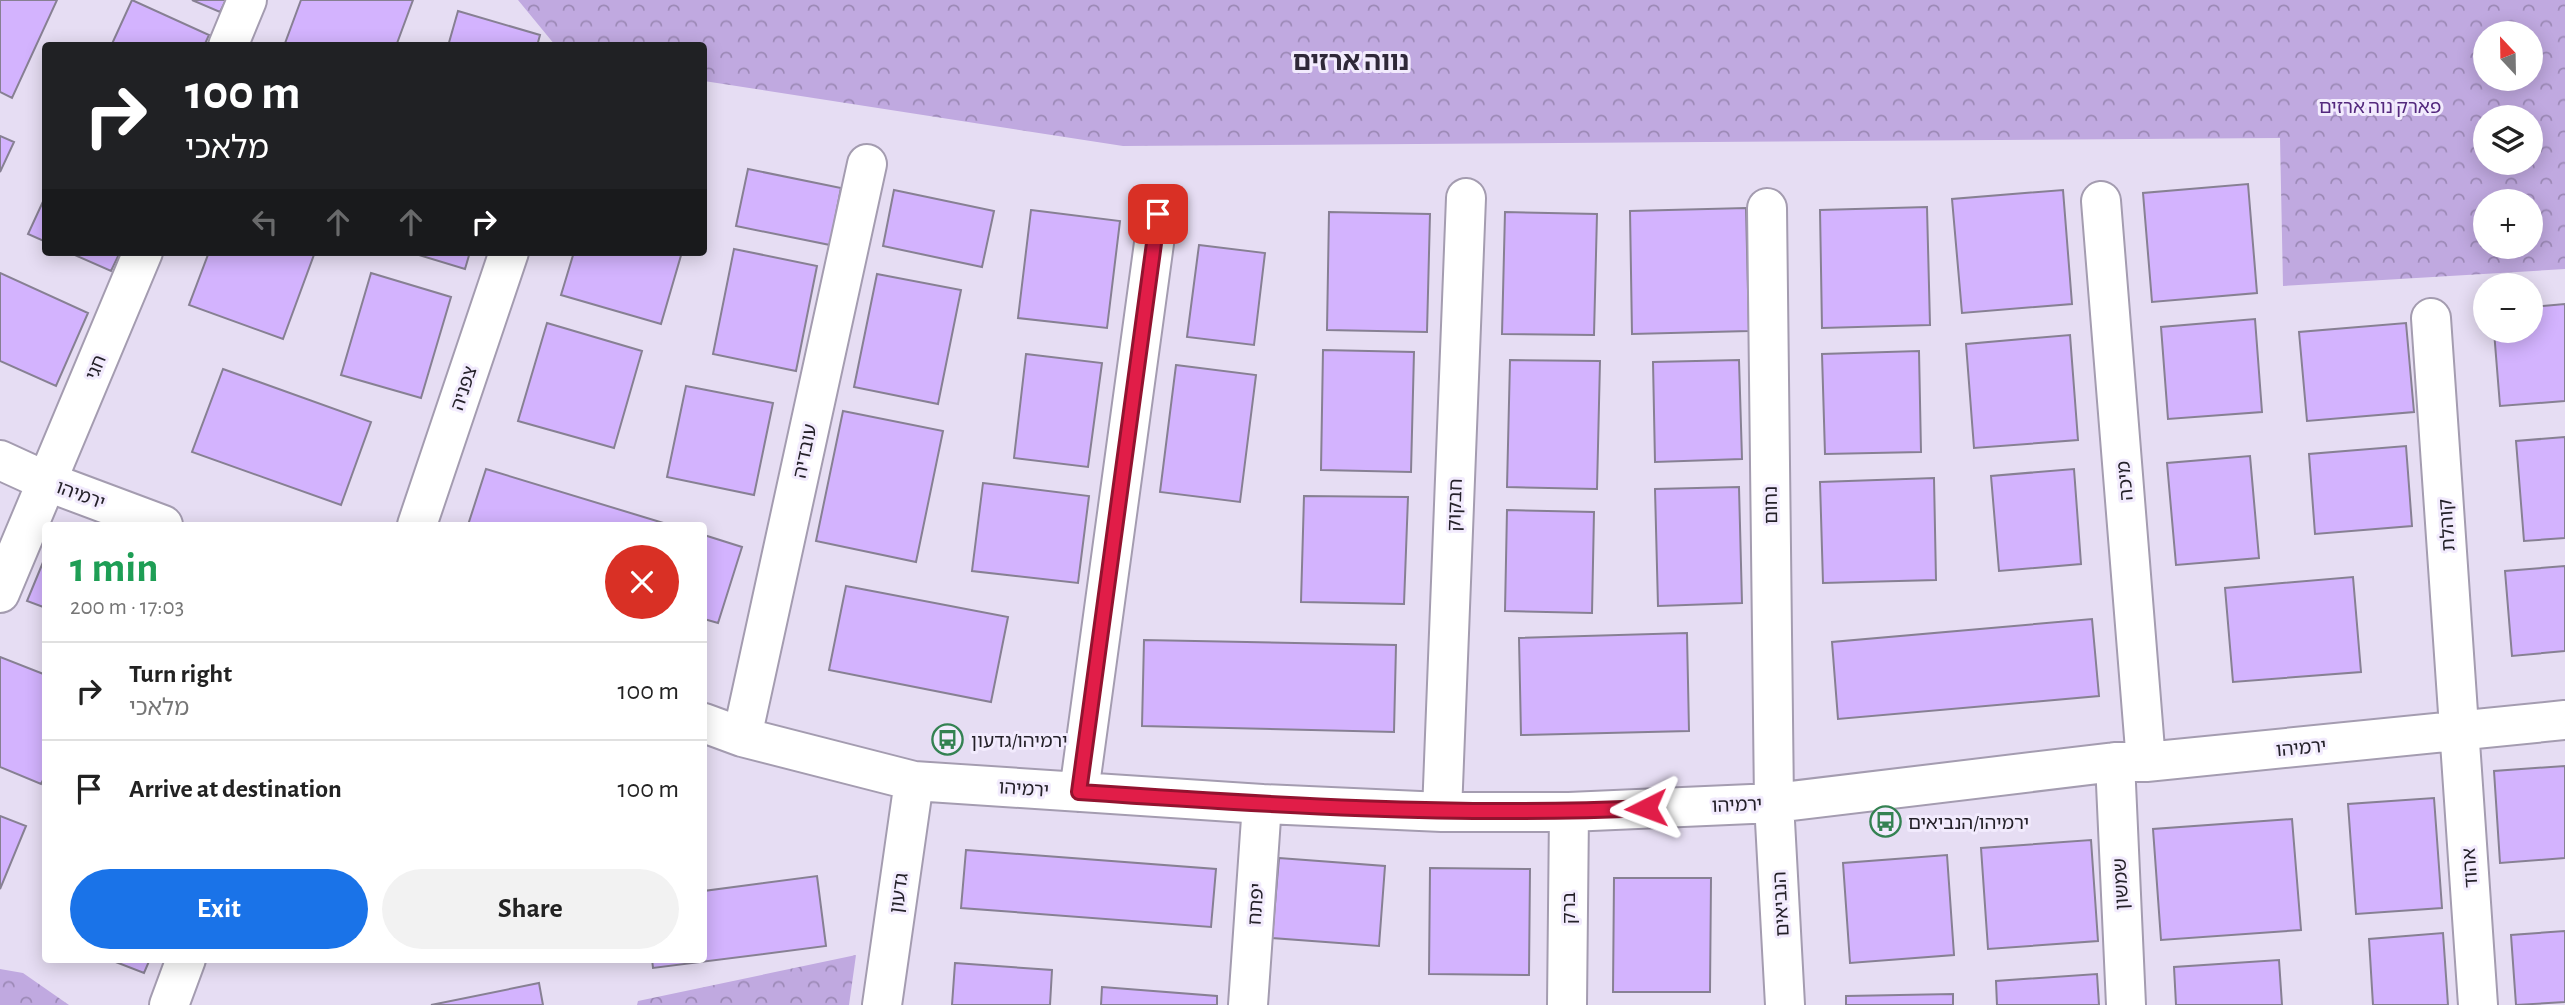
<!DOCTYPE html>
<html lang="en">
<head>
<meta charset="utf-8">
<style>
  :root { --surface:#fff; --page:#f2f2f2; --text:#222; --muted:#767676; --line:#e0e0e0; --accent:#1a73e8 }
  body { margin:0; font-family:"Alegreya Sans","Noto Sans Hebrew",sans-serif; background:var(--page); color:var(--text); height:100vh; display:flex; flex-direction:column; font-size:26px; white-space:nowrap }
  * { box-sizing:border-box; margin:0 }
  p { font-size:23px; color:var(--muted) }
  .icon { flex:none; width:38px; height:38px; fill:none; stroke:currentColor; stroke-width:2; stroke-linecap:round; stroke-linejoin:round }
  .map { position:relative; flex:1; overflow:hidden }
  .side { position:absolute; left:42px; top:522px; width:665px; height:441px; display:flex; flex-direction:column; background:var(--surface); border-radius:7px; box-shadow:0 4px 18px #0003 }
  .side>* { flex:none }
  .guide { position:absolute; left:42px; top:42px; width:665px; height:214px; border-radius:7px; box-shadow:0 4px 18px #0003; background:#202124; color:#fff; overflow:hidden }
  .needle { width:46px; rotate:338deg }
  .fabs { position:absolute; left:2473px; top:21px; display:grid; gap:14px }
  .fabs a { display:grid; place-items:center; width:70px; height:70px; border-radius:50%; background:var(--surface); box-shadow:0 4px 18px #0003; font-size:35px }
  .pin { position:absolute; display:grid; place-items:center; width:60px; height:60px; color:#fff; margin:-30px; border-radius:14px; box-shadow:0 4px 10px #0006 }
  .me { position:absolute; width:77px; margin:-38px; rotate:267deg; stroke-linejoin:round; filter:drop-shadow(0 0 5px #0008) }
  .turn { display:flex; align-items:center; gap:24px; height:147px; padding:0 28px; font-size:32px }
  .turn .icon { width:91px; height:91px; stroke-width:2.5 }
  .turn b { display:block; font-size:49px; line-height:60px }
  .lanes { display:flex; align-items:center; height:66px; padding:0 28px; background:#0003; justify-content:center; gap:35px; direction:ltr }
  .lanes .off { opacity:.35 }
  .round { display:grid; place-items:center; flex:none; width:74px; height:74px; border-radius:37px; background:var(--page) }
  .overview { display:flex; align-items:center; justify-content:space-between; height:119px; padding:0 28px }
  h1 { font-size:42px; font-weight:700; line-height:52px; color:#1e9e55 }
  .cta { display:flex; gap:14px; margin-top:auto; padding:14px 28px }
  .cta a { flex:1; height:80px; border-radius:42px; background:var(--accent); color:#fff; font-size:28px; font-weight:700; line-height:80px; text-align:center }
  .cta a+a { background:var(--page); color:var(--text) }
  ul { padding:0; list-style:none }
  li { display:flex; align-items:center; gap:21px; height:98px; padding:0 28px; border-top:2px solid var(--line) }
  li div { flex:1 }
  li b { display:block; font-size:26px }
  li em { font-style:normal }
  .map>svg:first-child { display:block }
</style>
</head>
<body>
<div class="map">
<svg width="2565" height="1005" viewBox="0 0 2565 1005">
  <defs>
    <pattern id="park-crowns" width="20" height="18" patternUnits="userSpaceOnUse" patternTransform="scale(1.75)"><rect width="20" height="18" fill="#c0a9e0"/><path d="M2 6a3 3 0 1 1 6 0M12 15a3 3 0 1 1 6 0" fill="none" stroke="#9c89b6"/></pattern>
  </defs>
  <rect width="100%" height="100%" fill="#e6ddf3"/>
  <path fill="url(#park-crowns)" fill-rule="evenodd" d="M518 0H2565V269L2283 286 2280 138 1123 146 704 81V46L555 45ZM2485 33H2530V79H2485ZM2485 117H2530V163H2485ZM2485 201H2530V247H2485Z
    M856 955 849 1005H637L638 1001Z
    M0 969 23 973 69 1005H0Z"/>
  <path fill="#d3b3fe" stroke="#878093" stroke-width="2" d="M0 0H57L12 98 0 92Z
    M132 0 209 35 204 46H111Z
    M192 0H226L220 12Z
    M301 0H413L396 46H284Z
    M458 11 540 35 537 46H448Z
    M0 136 14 142 0 172Z
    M748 169 841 188 830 245 736 226Z
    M2248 184 2257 293 2152 302 2143 193Z
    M894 190 994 211 982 267 883 246Z
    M2063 190 2072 304 1962 313 1952 199Z
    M46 195V242L28 234Z
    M1927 207 1930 325 1822 328 1820 210Z
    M1746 208 1749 331 1632 334 1630 211Z
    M1031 210 1120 221 1107 328 1018 318Z
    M1329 212 1430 214 1427 332 1327 330Z
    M1505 212 1597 214 1594 335 1502 334Z
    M1199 245 1265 253 1254 345 1187 337Z
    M734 249 817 266 796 371 713 354Z
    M68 252H120L111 271Z
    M209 252H315L283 339 189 305Z
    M409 252H470L465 269Z
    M574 252H682L661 324 561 295Z
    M0 273 88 313 56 386 0 361Z
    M371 273 451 297 421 398 341 375Z
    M877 274 961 290 938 404 854 387Z
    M2565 304V401L2500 406 2494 331H2530V307Z
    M2255 319 2262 412 2168 419 2161 327Z
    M547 323 642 351 614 448 518 421Z
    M2406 323 2414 412 2307 421 2299 332Z
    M2070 335 2078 440 1974 448 1966 344Z
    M1323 350 1414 352 1411 472 1321 470Z
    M1919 351 1921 452 1825 454 1822 354Z
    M1026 354 1102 363 1088 467 1014 458Z
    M1510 360 1600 361 1597 489 1507 487Z
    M1739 360 1742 459 1655 462 1653 362Z
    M1176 365 1256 375 1240 502 1160 492Z
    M223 369 371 422 341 505 192 452Z
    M686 386 773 403 754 495 667 477Z
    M843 411 943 431 916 562 816 541Z
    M2565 437V538L2524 541 2516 441Z
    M2406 446 2412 526 2315 534 2309 454Z
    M2250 456 2259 558 2176 565 2167 463Z
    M486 469 670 525H468Z
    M2074 469 2081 564 1999 571 1991 476Z
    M1934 478 1936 580 1823 583 1820 482Z
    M983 483 1089 496 1078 583 972 571Z
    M1739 487 1742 603 1658 606 1655 489Z
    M1304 496 1408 497 1404 604 1301 602Z
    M1507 510 1594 512 1592 613 1505 611Z
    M704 535 742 547 718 623 704 619Z
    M46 555V608L27 601Z
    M2565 566V651L2512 656 2505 571Z
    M2353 577 2361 672 2233 682 2225 588Z
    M846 586 1008 617 991 702 829 670Z
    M2092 619 2099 696 1838 719 1832 642Z
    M1687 633 1689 731 1521 735 1519 638Z
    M1144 640 1396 645 1394 732 1142 726Z
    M0 657 46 675V774L41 784 0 767Z
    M2565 766V858L2500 863 2494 771Z
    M2434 798 2442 908 2356 914 2348 804Z
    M0 816 26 826 0 889Z
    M2292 819 2301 930 2161 940 2153 829Z
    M2091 840 2098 941 1988 949 1981 848Z
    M966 850 1216 869 1211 927 961 908Z
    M1947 855 1954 955 1850 963 1843 863Z
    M1279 858 1385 866 1379 946 1272 938Z
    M1430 868 1530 869 1529 975 1429 974Z
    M817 876 826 946 653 968 652 959H704V891Z
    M1614 878H1711L1710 992H1613Z
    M2565 931V1002L2516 1005 2511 935Z
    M2443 933 2448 1005H2373L2369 939Z
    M108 959H150L144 973Z
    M2279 960 2282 1005H2176L2174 967Z
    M955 963 1052 970 1050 1005H952Z
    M2097 974 2099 1005H1997L1996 981Z
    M539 983 543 1005H431Z
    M1102 987 1217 996V1005H1101Z
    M1953 994V1005H1846V996Z"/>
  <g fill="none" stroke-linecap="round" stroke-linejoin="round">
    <defs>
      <path id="minor" d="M228 46 247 0
        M2101 201 2146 762
        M1767 208 1774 803 1785 1005
        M2431 318 2478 1005
        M0 460 48 482 163 525
        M417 525 509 252
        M0 593 143 252
        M704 723 742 737 914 781 1262 804 1442 812H1569L1774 803 2115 762H2146L2565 720
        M742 737 867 164
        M2115 762 2126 1005
        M1079 792 1158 214
        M1442 812 1466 198
        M169 1005 186 959
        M882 1005 914 781
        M1248 1005 1262 804
        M1567 1005 1569 812"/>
    </defs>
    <use href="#minor" stroke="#a49cb0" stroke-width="42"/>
    <use href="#minor" stroke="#fff" stroke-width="38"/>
  </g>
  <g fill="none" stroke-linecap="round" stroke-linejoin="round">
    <defs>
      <path id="route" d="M1158 214 1079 792C1268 805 1457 817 1646 808"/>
    </defs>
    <use href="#route" stroke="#92132f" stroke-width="18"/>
    <use href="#route" stroke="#e11d48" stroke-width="12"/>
  </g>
  <defs>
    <symbol id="bus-ring" viewBox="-11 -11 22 22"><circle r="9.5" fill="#f2ebfd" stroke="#348252" stroke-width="1.5"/><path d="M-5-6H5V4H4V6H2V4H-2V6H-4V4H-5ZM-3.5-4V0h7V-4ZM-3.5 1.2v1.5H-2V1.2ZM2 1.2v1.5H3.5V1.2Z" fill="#348252"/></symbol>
  </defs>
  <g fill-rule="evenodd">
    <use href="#bus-ring" x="930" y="722" width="35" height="35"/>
    <use href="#bus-ring" x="1868" y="804" width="35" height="35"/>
  </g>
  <g text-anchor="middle" stroke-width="6" stroke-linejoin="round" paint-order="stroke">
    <g font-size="19" fill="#53287d" stroke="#f2ebfd">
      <text x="2380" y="113">פארק נוה ארזים</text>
    </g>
    <g font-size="19" fill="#242129" stroke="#f2ebfd">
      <text transform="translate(95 367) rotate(-68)" y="7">חגי</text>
      <text transform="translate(463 388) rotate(-71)" y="7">צפניה</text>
      <text transform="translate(804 451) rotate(-78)" y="7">עובדיה</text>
      <text transform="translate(2124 481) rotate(-95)" y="7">מיכה</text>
      <text transform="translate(81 494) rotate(20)" y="7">ירמיהו</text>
      <text transform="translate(1454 505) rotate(-88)" y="7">חבקוק</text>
      <text transform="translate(1770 505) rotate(-91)" y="7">נחום</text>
      <text transform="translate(2446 525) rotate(-94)" y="7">קוהלת</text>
      <text transform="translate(2301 747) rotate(-5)" y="7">ירמיהו</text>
      <text transform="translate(1024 788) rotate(4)" y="7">ירמיהו</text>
      <text transform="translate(1737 804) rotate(-2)" y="7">ירמיהו</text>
      <text transform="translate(2469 868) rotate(-94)" y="7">אהוד</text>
      <text transform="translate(2120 884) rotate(-93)" y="7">שמשון</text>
      <text transform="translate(898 893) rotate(-82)" y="7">גדעון</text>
      <text transform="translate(1255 904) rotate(-86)" y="7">יפתח</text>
      <text transform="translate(1780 904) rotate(-93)" y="7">הנביאים</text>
      <text transform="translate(1568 908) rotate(-90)" y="7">ברק</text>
    </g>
    <g font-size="19" fill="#242129" stroke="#f2ebfd" text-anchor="start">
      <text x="971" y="747">ירמיהו/גדעון</text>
      <text x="1908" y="829">ירמיהו/הנביאים</text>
    </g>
    <g font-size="26" font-weight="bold" fill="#2f2838" stroke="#f2ebfd">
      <text x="1351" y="70">נווה ארזים</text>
    </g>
  </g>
</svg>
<div class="fabs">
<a><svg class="needle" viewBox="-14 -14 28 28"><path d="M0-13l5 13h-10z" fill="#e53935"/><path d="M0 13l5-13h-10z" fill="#767676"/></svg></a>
<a><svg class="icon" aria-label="layers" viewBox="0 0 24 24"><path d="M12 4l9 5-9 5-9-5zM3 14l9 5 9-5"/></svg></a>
<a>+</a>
<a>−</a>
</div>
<div class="pin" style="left:1158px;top:214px;background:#d93025"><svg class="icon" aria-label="arrive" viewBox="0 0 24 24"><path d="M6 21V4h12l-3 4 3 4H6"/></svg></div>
<svg class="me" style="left:1646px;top:808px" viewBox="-20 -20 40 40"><path d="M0-17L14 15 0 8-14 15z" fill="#e11d48" stroke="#fff" stroke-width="4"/></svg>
<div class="guide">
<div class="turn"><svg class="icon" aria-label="right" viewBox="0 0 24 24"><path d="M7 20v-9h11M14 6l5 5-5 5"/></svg><div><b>100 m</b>מלאכי</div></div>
<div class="lanes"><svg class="icon off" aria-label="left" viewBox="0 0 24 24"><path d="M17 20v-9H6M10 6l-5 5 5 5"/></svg><svg class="icon off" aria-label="ahead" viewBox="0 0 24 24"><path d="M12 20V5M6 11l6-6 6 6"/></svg><svg class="icon off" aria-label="ahead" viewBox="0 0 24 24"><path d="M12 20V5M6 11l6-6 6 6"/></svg><svg class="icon" aria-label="right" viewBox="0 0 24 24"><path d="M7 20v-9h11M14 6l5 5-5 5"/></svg></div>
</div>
<section class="side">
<div class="overview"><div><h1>1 min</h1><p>200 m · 17:03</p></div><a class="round" style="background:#d93025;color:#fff"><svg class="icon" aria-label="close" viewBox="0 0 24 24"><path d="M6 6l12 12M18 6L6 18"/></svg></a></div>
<ul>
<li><svg class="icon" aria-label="right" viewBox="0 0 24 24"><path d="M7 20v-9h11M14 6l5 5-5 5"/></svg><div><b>Turn right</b><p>מלאכי</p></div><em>100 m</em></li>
<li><svg class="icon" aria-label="arrive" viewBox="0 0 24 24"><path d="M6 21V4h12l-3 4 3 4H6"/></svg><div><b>Arrive at destination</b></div><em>100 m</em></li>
</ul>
<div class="cta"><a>Exit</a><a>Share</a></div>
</section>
</div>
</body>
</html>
